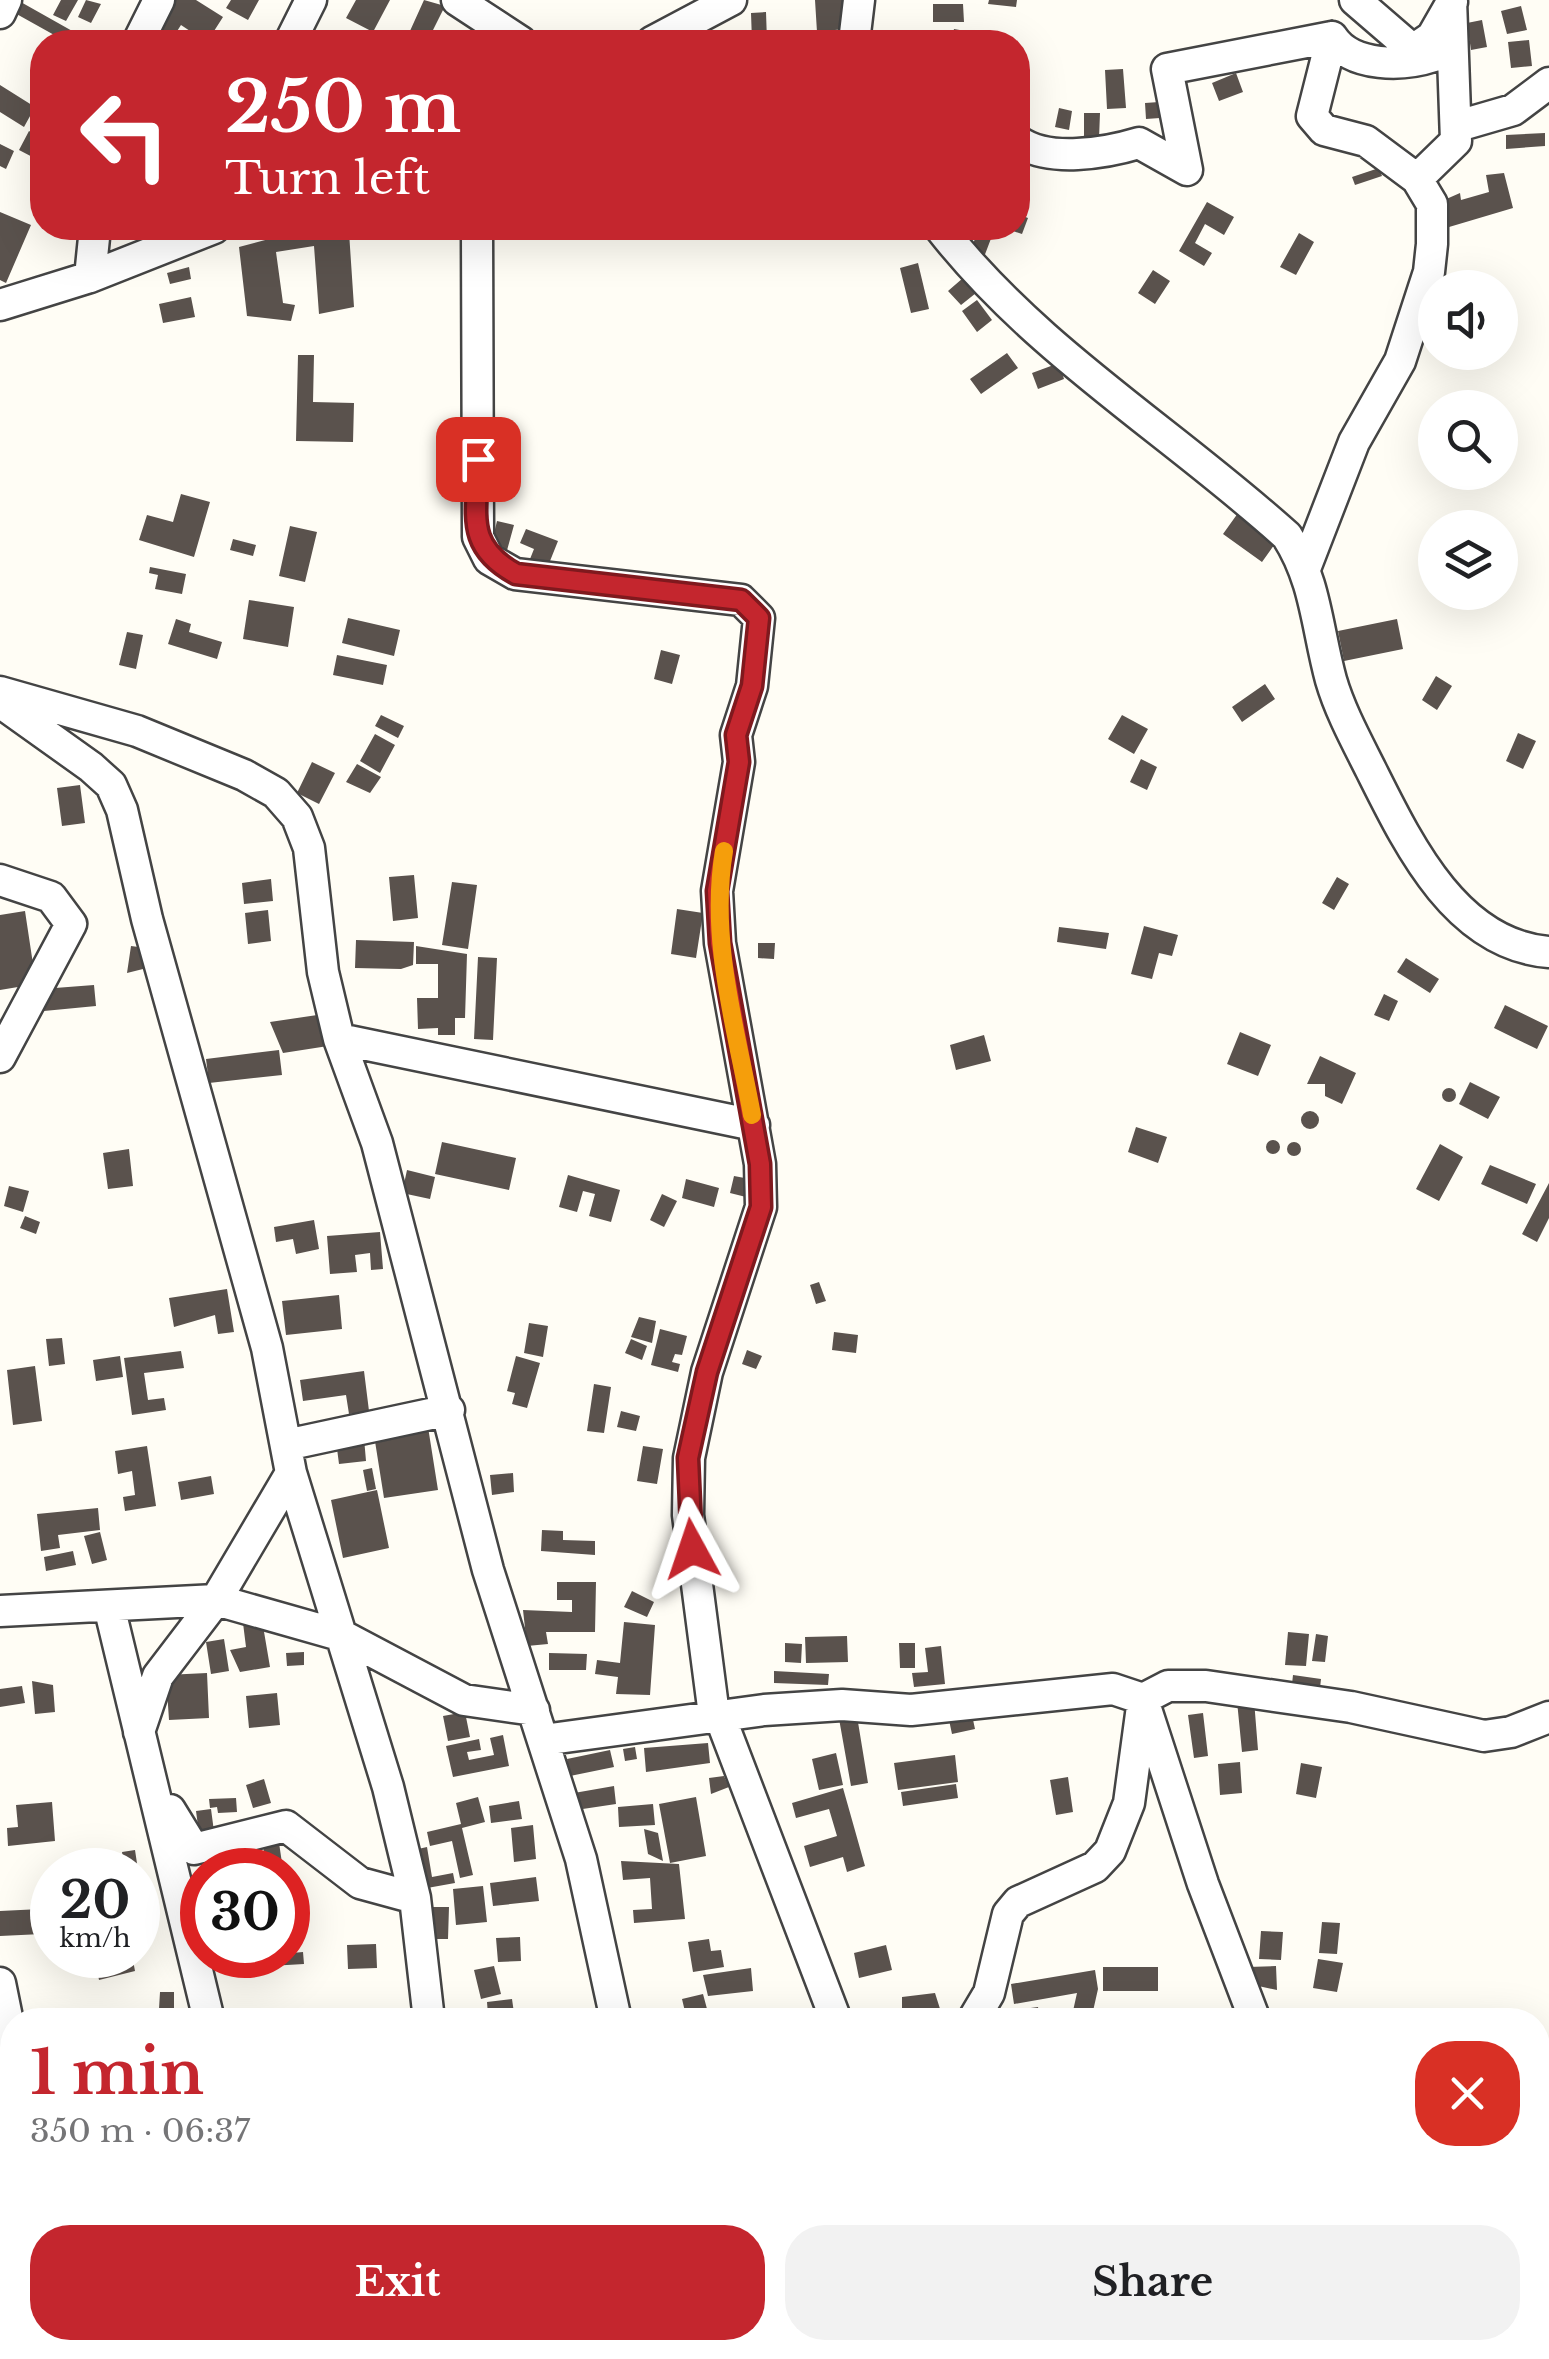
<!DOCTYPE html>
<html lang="en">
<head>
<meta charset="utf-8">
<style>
  :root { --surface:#fff; --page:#f2f2f2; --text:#202124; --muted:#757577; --accent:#c4262e }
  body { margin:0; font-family:"Libre Baskerville",serif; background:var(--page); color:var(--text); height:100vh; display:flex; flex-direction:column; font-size:38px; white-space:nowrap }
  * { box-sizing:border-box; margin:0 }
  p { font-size:32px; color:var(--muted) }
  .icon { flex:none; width:55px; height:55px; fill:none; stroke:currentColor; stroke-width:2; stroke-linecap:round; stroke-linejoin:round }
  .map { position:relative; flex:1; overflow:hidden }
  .side { position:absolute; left:0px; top:2008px; width:1550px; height:352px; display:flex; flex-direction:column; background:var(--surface); border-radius:40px 40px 0 0; box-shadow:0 10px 40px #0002 }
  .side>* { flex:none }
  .banner { position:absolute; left:30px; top:30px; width:1000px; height:210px; border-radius:40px; box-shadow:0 10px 40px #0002; background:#c4262e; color:#fff; overflow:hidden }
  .tools { position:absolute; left:1418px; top:270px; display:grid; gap:20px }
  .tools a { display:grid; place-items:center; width:100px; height:100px; border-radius:50%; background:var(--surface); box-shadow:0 10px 40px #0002; font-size:50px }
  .speed { position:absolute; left:30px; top:1848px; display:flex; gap:20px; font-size:50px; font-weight:700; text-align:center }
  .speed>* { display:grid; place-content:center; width:130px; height:130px; border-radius:50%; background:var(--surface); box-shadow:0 10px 40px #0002; line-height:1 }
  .speed small { font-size:25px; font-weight:400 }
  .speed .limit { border:15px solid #d22; background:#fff; color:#111 }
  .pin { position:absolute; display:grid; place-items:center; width:85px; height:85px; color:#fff; margin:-42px; border-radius:20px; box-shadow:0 5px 15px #0006 }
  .me { position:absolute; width:110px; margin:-55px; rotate:355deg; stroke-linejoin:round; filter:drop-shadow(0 0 8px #0008) }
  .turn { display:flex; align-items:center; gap:35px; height:210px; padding:0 30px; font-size:45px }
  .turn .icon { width:130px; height:130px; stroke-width:2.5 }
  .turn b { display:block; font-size:70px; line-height:85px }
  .round { display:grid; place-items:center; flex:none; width:105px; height:105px; border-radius:40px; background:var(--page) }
  .headline { display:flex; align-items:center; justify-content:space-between; height:170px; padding:0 30px }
  h1 { font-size:60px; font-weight:700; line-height:75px; color:var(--accent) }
  .primary-button { display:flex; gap:20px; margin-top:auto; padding:20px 30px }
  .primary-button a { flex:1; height:115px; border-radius:40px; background:var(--accent); color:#fff; font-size:40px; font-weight:700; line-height:115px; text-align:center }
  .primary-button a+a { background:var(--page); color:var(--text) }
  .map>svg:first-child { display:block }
</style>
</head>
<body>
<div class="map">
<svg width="1549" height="2359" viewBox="0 0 1549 2359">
  <rect width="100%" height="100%" fill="#fffdf5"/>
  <path fill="#5a524d" d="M61 0H78L66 21 53 15Z
    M86 0 101 4 91 23 78 17Z
    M174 0H196L223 17 207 42H187L193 33 181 25 170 42H155Z
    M231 0H259L248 20 226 8Z
    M356 0H390L373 32 346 18Z
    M424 0 445 6 427 42H405Z
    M815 0H851L853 28 817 32Z
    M989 0H1017L1016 7 988 4Z
    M19 1 74 32 68 42H52L56 36 13 12Z
    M933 4H963L964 22H933Z
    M1521 6 1527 30 1507 34 1501 11Z
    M766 12 767 41H752L751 13Z
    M1482 20 1487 47 1471 50 1467 23Z
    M954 29 971 32 969 42 952 38Z
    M1529 40 1532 66 1511 68 1508 42Z
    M1123 69 1126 108 1107 109 1105 70Z
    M1236 73 1243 92 1219 101 1212 83Z
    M0 85 35 107 24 127 0 112Z
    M1159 102 1160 118 1146 119 1145 103Z
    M1059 108 1072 111 1069 130 1055 127Z
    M1084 113H1100L1099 139H1084Z
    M29 131 42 138V162L19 150Z
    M1545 133V146L1506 149V135Z
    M0 144 14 151 6 169 0 166Z
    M1379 168 1382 176 1355 185 1352 177Z
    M1504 173 1513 208 1439 230 1435 204 1460 193 1461 200 1489 192 1486 175Z
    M1207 202 1234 217 1224 235 1205 224 1195 243 1212 253 1204 266 1179 251Z
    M0 212 31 225 6 283 0 280Z
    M1018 214 1028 218 1022 234 1004 228H1018Z
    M310 228 349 232 354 307 319 314 314 246 276 252 283 303 295 305 291 321 247 316 239 247Z
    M979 228H995L984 257 970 252Z
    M1299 233 1314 242 1296 275 1280 267Z
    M918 263 929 309 911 313 900 268Z
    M189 267 191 279 170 284 167 273Z
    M1153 270 1170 281 1155 304 1138 293Z
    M963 278 976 293 961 305 948 291Z
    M191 297 195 317 163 323 159 304Z
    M977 300 992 320 977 332 962 311Z
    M1007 353 1018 368 981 394 970 379Z
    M298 355H314L313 402 354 403 353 442 296 441Z
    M1059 363 1064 379 1038 389 1032 373Z
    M181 494 210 502 194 557 139 540 147 515 173 522Z
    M1238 513 1277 541 1262 562 1223 534Z
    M497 521 514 525 506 554 490 550Z
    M290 526 317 532 305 582 279 576Z
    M526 529 558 541 548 566 530 559 534 549 520 543Z
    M233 539 256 545 253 556 230 550Z
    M150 567 186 574 182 594 155 589 158 575 149 573Z
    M249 600 294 607 288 647 243 639Z
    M348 618 400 630 394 656 342 643Z
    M176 619 191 624 189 632 222 642 217 659 168 644Z
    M1397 619 1403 649 1344 661 1338 631Z
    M127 632 143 635 136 669 119 665Z
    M661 650 680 655 672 684 654 679Z
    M337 655 387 665 383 685 333 675Z
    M1436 676 1452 686 1437 710 1422 700Z
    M1265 684 1275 699 1242 722 1232 707Z
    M381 715 404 726 398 738 375 726Z
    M1122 715 1148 729 1134 754 1108 739Z
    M1518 733 1536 741 1523 769 1506 761Z
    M375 734 395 745 380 773 360 761Z
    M1141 759 1157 767 1147 790 1130 782Z
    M312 762 335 773 319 804 297 793Z
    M357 764 381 777 370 793 346 782Z
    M80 785 85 823 62 826 57 788Z
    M414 875 418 918 393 921 389 877Z
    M1337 877 1349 884 1334 910 1322 903Z
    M271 879 273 901 244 904 242 883Z
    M452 882 477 885 468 949 442 945Z
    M677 909 703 913 696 958 671 954Z
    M268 910 271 941 248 944 245 913Z
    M25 911 36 984 0 990V915Z
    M1144 926 1178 935 1172 956 1159 953 1152 979 1131 974Z
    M1059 927 1109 933 1106 949 1057 942Z
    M356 940 414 942 413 965 401 969 355 968Z
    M758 943H775L774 959 758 958Z
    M131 946 146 948 151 967 127 973Z
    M416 946 467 954 465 1018H455V1035H438V1028L418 1029 417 998H438V964H416Z
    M478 957 497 958 493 1040 474 1039Z
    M1406 958 1439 979 1430 993 1397 972Z
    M94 985 96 1006 44 1011 42 989Z
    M1384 994 1398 1001 1389 1021 1374 1015Z
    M1505 1005 1548 1026 1537 1049 1494 1028Z
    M324 1014 328 1046 283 1053 270 1022Z
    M1240 1032 1271 1045 1258 1076 1227 1064Z
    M984 1035 991 1061 956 1070 950 1045Z
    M279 1050 282 1075 209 1083 206 1059Z
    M1320 1056 1356 1073 1342 1104 1325 1096V1084H1307Z
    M1470 1082 1500 1097 1488 1119 1459 1104Z
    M1442 1095a7 7 0 1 1 14 0a7 7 0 1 1-14 0Z
    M1301 1120a9 9 0 1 1 18 0a9 9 0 1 1-18 0Z
    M1136 1127 1167 1137 1158 1163 1128 1152Z
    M1266 1147a7 7 0 1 1 14 0a7 7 0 1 1-14 0Z
    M1287 1149a7 7 0 1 1 14 0a7 7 0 1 1-14 0Z
    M442 1142 516 1158 509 1190 435 1174Z
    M1440 1144 1463 1157 1439 1201 1416 1189Z
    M129 1149 133 1186 108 1189 103 1153Z
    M1490 1165 1536 1184 1527 1204 1481 1184Z
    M407 1170 435 1177 430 1199 402 1193Z
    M568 1175 620 1190 611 1222 589 1216 595 1194 583 1191 577 1212 559 1207Z
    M734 1176 750 1179 746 1197 730 1193Z
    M686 1179 719 1188 714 1207 682 1198Z
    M1549 1183V1218L1537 1242 1522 1234Z
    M9 1186 29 1191 23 1212 4 1206Z
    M662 1194 677 1201 664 1227 650 1220Z
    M25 1216 40 1222 36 1234 20 1228Z
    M314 1220 319 1249 296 1254 293 1239 276 1242 274 1227Z
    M380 1232 383 1269 371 1270 370 1253 355 1255 357 1272 330 1274 327 1236Z
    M819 1282 826 1301 816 1304 810 1285Z
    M227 1289 234 1332 218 1334 215 1315 174 1327 169 1298Z
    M339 1295 342 1329 286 1335 282 1301Z
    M639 1317 656 1321 652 1343 631 1337Z
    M529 1323 548 1326 543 1357 524 1353Z
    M660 1329 687 1336 682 1355 675 1354 672 1362 680 1364 678 1372 651 1365Z
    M834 1332 858 1335 856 1353 832 1350Z
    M62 1338 65 1364 49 1366 46 1339Z
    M631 1339 647 1346 642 1360 625 1353Z
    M747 1350 762 1356 756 1369 742 1364Z
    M181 1351 184 1368 144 1373 148 1400 164 1398 166 1410 132 1415 124 1358Z
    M120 1356 123 1377 96 1381 93 1360Z
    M516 1356 540 1363 527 1408 512 1404 515 1393 507 1391Z
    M35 1366 42 1421 13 1425 7 1370Z
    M364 1371 369 1411 349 1414 346 1395 303 1401 300 1380Z
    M594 1384 611 1387 604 1433 587 1431Z
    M621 1411 640 1416 636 1431 617 1427Z
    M428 1427 438 1490 384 1498 374 1435Z
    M364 1438 366 1461 339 1464 336 1441Z
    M147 1446 156 1506 125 1511 123 1497 135 1495 132 1471 118 1474 115 1451Z
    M643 1446 663 1449 657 1484 637 1481Z
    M372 1468 376 1489 367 1491 363 1470Z
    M513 1473 514 1492 492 1495 490 1475Z
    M211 1476 214 1494 181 1500 178 1482Z
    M377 1490 389 1548 343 1558 331 1500Z
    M98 1508 100 1530 58 1535 60 1548 41 1551 37 1514Z
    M542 1530 563 1531V1540L595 1541V1555L541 1551Z
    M100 1532 107 1560 92 1564 84 1536Z
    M73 1551 76 1565 46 1571 44 1557Z
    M557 1582H596L595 1632H546L548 1644 527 1646 523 1610 572 1612V1600H557Z
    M632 1591 654 1602 647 1617 624 1607Z
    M262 1620 270 1667 240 1672 230 1650 246 1647 243 1623Z
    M624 1622 655 1625 650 1695 616 1694 618 1677 595 1674 597 1660 620 1663Z
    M1288 1632 1309 1634 1306 1666 1285 1665Z
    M1316 1634 1328 1636 1325 1662 1312 1661Z
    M847 1636 848 1662 806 1663 805 1637Z
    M224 1639 229 1671 211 1674 206 1642Z
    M785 1643 802 1644 801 1663 785 1662Z
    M899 1643H915V1668H900Z
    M941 1646 945 1684 914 1687 912 1673 928 1672 925 1648Z
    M304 1652V1665L287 1666 286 1653Z
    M549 1653 587 1654 586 1670H549Z
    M774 1671 829 1674 828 1685 774 1683Z
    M207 1673 209 1718 169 1720 166 1675Z
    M1293 1675 1321 1679 1320 1688 1292 1684Z
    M32 1681 53 1685 55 1712 35 1714Z
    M22 1686 25 1703 0 1707V1689Z
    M277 1693 280 1725 249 1728 246 1696Z
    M1254 1700 1258 1750 1242 1752 1237 1701Z
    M856 1710 868 1783 851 1786 838 1713Z
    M465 1712 470 1737 448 1741 443 1716Z
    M1203 1713 1208 1756 1194 1758 1188 1715Z
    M972 1715 975 1729 952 1734 949 1720Z
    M503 1735 509 1766 453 1777 446 1746 479 1739 481 1750 467 1752 469 1760 494 1755 490 1738Z
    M708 1743 710 1763 646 1772 644 1748Z
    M635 1747 637 1759 625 1761 623 1749Z
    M610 1750 614 1767 570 1776 567 1759Z
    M836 1753 843 1785 819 1790 812 1759Z
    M955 1755 958 1782 898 1790 894 1763Z
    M1240 1762 1242 1793 1220 1795 1218 1764Z
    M1301 1763 1322 1767 1316 1798 1296 1794Z
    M724 1776 729 1787 711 1794 709 1778Z
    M1068 1777 1073 1812 1056 1815 1050 1780Z
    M264 1779 271 1803 253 1808 246 1785Z
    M956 1784 958 1798 903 1806 901 1792Z
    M614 1786 616 1804 576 1810 574 1793Z
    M843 1788 865 1866 847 1872 843 1857 810 1867 804 1846 837 1836 829 1809 796 1818 792 1803Z
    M478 1797 485 1822 462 1828 473 1875 460 1878 452 1841 430 1846 427 1832 461 1824 456 1803Z
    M696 1797 706 1856 670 1863 659 1804Z
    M236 1798 237 1812 218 1813 217 1807 210 1808 209 1799Z
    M519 1801 522 1819 491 1823 489 1806Z
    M52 1802 55 1841 8 1846 7 1828 18 1827 16 1805Z
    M653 1804 655 1825 619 1827 618 1807Z
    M211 1809 215 1839 200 1841 196 1811Z
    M533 1825 536 1859 514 1862 511 1828Z
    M644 1829 658 1833 663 1861 648 1854Z
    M278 1836 282 1863 266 1866 262 1838Z
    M427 1847 432 1877 453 1873 455 1883 416 1890 409 1851Z
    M135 1850 138 1870H125L122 1852Z
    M107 1851 109 1870H66L65 1856Z
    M621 1861 679 1864 685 1919 634 1923 633 1910 652 1909 650 1878 623 1880Z
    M536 1877 539 1901 493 1906 490 1883Z
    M483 1886 487 1922 456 1925 453 1889Z
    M430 1907H449L448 1939H429Z
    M41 1909 42 1934 0 1936V1911Z
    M1322 1922 1340 1923 1337 1954 1319 1953Z
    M1261 1931 1283 1932 1281 1960 1259 1959Z
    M520 1937 521 1961 498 1962 496 1938Z
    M709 1939 711 1951 721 1950 724 1967 693 1972 688 1942Z
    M376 1944 377 1968 348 1969 347 1945Z
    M886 1945 892 1970 859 1978 854 1953Z
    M303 1952 304 1964 270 1966 269 1955Z
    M94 1955H132L135 1971 99 1980Z
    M1318 1959 1343 1963 1337 1992 1313 1988Z
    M494 1966 501 1994 481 1999 474 1970Z
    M1276 1966 1277 1990 1249 1984 1248 1967Z
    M1103 1967H1158V1991H1103Z
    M751 1968 753 1991 708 1996 703 1975Z
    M1095 1970 1098 1989 1091 2020H1071L1077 1993 1014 2004 1011 1984Z
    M160 1992H174V2010L159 2009Z
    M935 1993 941 2012 902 2020V1997Z
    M703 1994 710 2020H687L682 1999Z
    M512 1999 515 2020H501L500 2013 488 2015 487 2002Z
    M1038 2007 1040 2017 1018 2020 1016 2010Z
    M306 2009 308 2020H252V2018Z
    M12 2316V2330L0 2332V2317Z
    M772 2348H792L794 2358 775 2359Z
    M925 2348H965L967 2359H927Z
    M966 2348H985L987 2359H969Z
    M994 2348H1019V2350L1010 2351 1011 2359H996Z
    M1139 2348H1162L1164 2359H1141Z
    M1248 2348H1273L1275 2359H1250Z
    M1473 2348H1494L1496 2359H1474Z"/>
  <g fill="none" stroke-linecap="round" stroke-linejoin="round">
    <defs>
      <path id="minor" d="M457 0 521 42
        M1355 0 1413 50 1432 37 1452 2
        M0 13 6 0
        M1332 37C1352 68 1404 66 1434 56
        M138 42 159 0
        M290 42 311 0
        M652 42 731 0
        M854 42 859 0
        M1458 126 1513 110 1549 83
        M1018 141C1048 163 1106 153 1139 143L1187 170 1167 69 1332 37
        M1417 179 1456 141 1451 0
        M477 228 478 537 489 559 515 574 741 600 759 618 752 686 736 735 739 762 717 891 720 943 760 1164 761 1207 707 1372 689 1458 688 1515 714 1715
        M940 228C1036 351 1172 432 1287 536 1316 581 1317 629 1331 680 1340 711 1357 742 1371 770 1408 844 1456 945 1549 952
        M90 277 95 228
        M0 305 90 277 214 228
        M1306 566 1354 442 1400 361 1429 272 1432 244V204L1417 179 1366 141 1324 130 1312 116 1332 37
        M0 692 137 731 244 775 276 793 297 817 309 848 323 972 339 1039 377 1143 488 1570 581 1859 616 2020
        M0 702 91 767 111 785 122 810 147 919 267 1348 291 1473 388 1787 415 1898 429 2020
        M0 880 51 897 71 924 0 1057
        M339 1039 754 1125
        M286 1445 449 1410
        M109 1606 209 2020
        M0 1611 216 1600 343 1636 464 1700 534 1710
        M1145 1706 1203 1884 1255 2020
        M719 1714 836 2020
        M139 1732 158 1676 216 1600 291 1473
        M543 1740 764 1710 842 1705 911 1710 1113 1689 1143 1699 1168 1686H1206L1351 1707 1484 1736 1511 1732 1549 1717
        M170 1810 194 1849 286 1826 360 1883 415 1898
        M0 1983 12 2042
        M973 2020 989 1993 1008 1914 1018 1902 1095 1867 1110 1851 1129 1803 1143 1699
        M1538 2096 1549 2100
        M6 2168 12 2111
        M1538 2259 1549 2260
        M699 2348 702 2359
        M908 2348 911 2359
        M1370 2348 1372 2359
        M334 2359 426 2348"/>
    </defs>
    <use href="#minor" stroke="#444" stroke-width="35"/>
    <use href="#minor" stroke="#fff" stroke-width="30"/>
  </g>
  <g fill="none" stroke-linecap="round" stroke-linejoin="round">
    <defs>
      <path id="route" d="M478 459C478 513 463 545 516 574L741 600 759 618 752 686 736 735 739 762 717 891 720 943 760 1164 761 1207 707 1372 688 1458 692 1549"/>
    </defs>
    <use href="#route" stroke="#7f191e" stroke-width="25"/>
    <use href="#route" stroke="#c4262e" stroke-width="18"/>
    <path stroke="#f59e0b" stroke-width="18" d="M724 851C709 940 736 1028 752 1115"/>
  </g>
</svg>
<div class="tools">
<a><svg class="icon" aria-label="sound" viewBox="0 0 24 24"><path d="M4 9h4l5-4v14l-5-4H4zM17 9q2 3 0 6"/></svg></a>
<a><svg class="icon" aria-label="search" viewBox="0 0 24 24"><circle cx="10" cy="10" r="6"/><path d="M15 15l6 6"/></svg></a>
<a><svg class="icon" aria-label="layers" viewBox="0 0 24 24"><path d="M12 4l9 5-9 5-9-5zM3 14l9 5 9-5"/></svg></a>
</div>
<div class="speed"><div>20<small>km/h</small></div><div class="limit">30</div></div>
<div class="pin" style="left:478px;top:459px;background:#d93025"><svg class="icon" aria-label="arrive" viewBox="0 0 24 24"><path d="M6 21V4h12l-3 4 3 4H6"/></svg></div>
<svg class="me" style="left:692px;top:1549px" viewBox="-20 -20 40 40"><path d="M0-17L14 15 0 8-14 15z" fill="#c4262e" stroke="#fff" stroke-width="4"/></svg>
<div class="banner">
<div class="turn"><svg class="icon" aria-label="left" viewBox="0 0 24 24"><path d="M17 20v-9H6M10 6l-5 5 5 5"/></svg><div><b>250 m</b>Turn left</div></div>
</div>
<section class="side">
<div class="headline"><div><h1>1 min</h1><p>350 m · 06:37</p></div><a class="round" style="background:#d93025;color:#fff"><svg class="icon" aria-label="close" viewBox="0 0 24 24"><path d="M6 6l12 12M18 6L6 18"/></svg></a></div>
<div class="primary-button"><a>Exit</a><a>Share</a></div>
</section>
</div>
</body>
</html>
